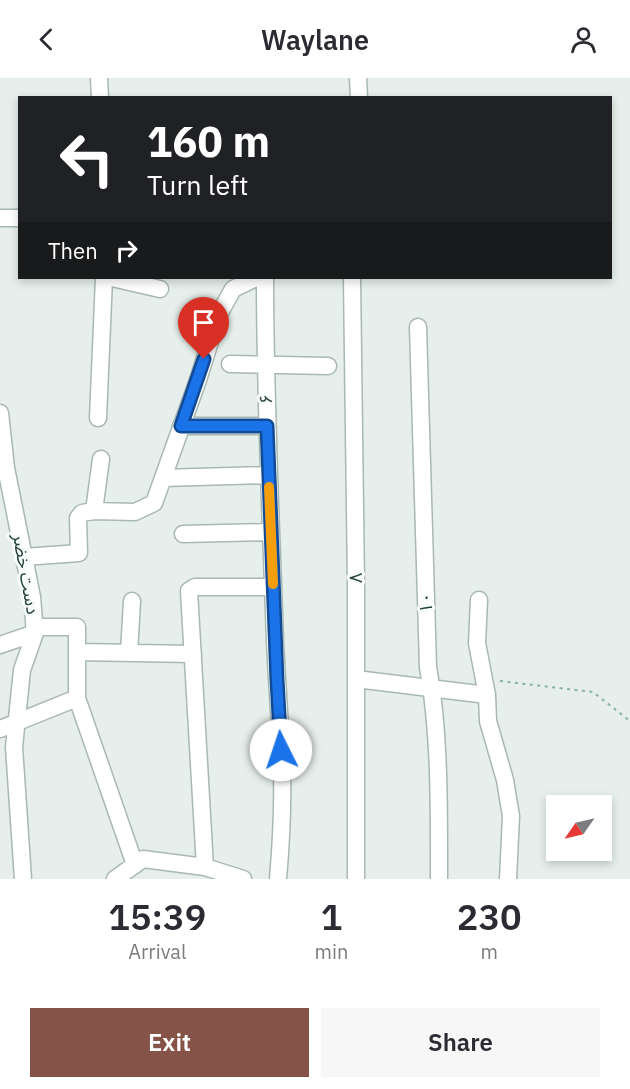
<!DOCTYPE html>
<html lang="en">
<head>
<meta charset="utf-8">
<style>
  :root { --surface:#fff; --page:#f7f7f7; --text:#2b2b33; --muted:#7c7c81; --accent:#855347 }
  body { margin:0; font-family:"IBM Plex Sans","Noto Sans Arabic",sans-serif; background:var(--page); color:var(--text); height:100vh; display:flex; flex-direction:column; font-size:22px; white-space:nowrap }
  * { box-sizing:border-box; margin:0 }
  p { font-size:20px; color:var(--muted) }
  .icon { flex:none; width:33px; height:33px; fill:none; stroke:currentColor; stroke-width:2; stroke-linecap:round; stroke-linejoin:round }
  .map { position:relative; height:801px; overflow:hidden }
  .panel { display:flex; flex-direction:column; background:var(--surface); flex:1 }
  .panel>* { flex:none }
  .top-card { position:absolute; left:18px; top:18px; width:594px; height:183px; border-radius:0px; box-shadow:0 3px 9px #0003; background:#202124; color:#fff; overflow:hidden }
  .needle { width:39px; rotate:236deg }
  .controls { position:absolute; left:546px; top:717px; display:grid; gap:12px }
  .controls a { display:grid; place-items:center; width:66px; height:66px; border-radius:0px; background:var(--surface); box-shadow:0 3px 9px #0003; font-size:30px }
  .pin { position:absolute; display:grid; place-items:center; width:51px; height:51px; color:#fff; margin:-62px -26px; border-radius:50% 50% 50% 0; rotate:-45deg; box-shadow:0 0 6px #0007 }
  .pin .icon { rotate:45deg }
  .me { position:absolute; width:66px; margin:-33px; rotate:356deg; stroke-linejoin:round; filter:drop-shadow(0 0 4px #0008) }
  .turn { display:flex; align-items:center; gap:21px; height:126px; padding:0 30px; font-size:27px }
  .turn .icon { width:78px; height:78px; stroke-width:2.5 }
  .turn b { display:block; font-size:42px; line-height:51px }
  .then { display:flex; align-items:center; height:57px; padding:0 30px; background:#0003; gap:12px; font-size:22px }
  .eta { display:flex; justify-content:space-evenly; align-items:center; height:102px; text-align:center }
  .eta b { font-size:36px; font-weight:600; line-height:42px }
  .action { display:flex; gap:12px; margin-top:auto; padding:12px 30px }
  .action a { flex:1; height:69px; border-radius:0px; background:var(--accent); color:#fff; font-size:24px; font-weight:600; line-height:69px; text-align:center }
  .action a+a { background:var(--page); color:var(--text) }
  header { display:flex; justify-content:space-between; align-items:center; height:78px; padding:0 30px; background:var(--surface); font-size:27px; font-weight:600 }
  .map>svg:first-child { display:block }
</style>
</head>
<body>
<header><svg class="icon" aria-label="back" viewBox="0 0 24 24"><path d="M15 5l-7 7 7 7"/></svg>Waylane<svg class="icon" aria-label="person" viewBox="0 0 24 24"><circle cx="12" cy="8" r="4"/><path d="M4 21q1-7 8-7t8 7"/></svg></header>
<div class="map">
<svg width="630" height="801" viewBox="0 0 630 801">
  <rect width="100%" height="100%" fill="#e6efeb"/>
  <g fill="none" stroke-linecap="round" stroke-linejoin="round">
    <defs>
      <path id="minor" d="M99 0 100 20
        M358 0 359 20
        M0 140H20
        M112 200 160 211
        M265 200C265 321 271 443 275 564 277 608 281 652 282 696 283 731 281 766 278 801
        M352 200 356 507V801
        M418 249 428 589C440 657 439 731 439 801
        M230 286 328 288
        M0 335 6 390 32 519 35 555 22 592 14 669 23 801
        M98 340 104 200
        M181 348H267
        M163 400 269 397
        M94 433 101 381
        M183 456 271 454
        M24 479 79 475 78 440 82 435 94 433 135 434 154 425 198 302 218 238 233 211 256 200
        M479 522 477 565 487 617 488 643 505 702 511 738 508 801
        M34 549H77V620L135 787
        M0 567 35 555
        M77 574 193 576
        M129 575 132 523
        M356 601 487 617
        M0 651 77 620
        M205 789 189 513 195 509H273
        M115 801 143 781 205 789 243 801"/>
    </defs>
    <use href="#minor" stroke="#a8b8b2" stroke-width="19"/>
    <path stroke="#86b3a5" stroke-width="2" stroke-dasharray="3 4.5" stroke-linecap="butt" d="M500 603 593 614 630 643"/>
    <use href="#minor" stroke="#fff" stroke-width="16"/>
  </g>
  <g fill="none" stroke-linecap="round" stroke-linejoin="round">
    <defs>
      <path id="route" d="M204 281 181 348H267L277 602 281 672"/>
    </defs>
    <use href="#route" stroke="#114b97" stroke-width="15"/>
    <use href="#route" stroke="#1a73e8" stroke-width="10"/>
    <path stroke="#f59e0b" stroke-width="10" d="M269 409 273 506"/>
  </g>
  <g text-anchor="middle" stroke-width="6" stroke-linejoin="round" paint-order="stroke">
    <g font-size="18" fill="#24423a" stroke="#f7fbf9">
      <text transform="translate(266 321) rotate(-92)" y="6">۶</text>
      <text transform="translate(26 496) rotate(80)" y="6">دست خضر</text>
      <text transform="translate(356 500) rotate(-91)" y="6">۸</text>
      <text transform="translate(426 525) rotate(-92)" y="6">۱۰</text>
    </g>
  </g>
</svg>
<div class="controls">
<a><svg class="needle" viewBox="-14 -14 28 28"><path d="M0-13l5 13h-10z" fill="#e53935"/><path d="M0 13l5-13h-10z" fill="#7c7c81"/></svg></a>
</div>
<div class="pin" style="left:204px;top:281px;background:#d93025"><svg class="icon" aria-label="arrive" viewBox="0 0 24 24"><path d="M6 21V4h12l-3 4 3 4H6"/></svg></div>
<svg class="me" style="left:281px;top:672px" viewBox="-20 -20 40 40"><circle r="19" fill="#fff"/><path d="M0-13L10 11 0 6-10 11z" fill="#1a73e8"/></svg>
<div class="top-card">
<div class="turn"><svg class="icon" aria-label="left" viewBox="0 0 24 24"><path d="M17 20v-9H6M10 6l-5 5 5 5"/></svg><div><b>160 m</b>Turn left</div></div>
<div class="then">Then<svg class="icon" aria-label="right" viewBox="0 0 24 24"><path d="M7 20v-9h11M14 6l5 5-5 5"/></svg></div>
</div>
</div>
<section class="panel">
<div class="eta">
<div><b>15:39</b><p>Arrival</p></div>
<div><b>1</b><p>min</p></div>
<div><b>230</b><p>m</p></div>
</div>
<div class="action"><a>Exit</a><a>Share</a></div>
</section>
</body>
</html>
